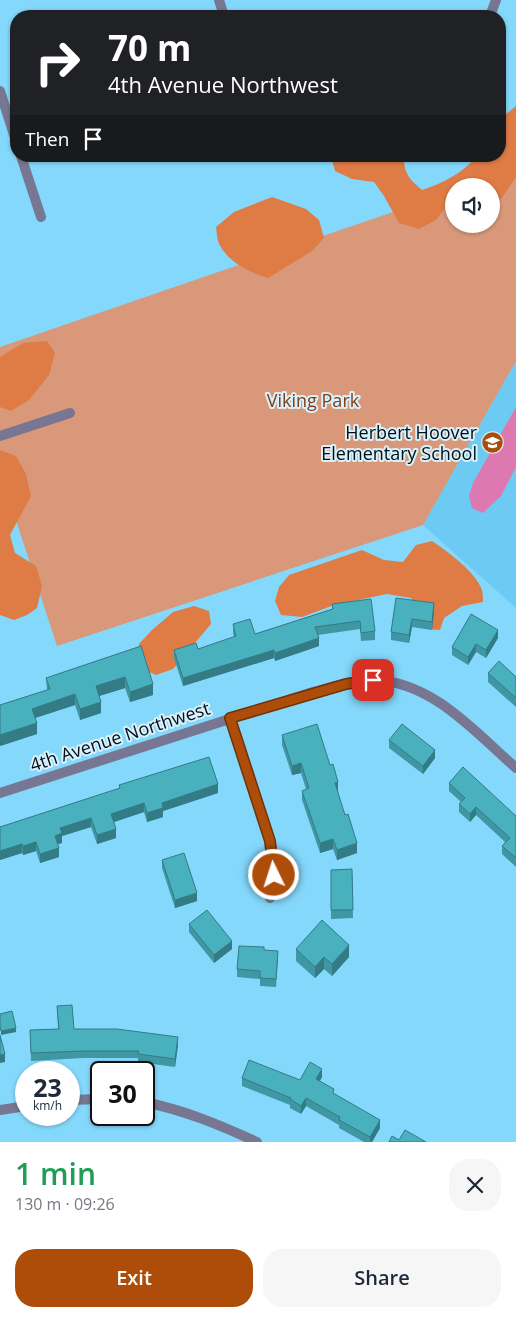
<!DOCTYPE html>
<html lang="en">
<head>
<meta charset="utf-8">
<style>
  :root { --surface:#fff; --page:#f6f6f7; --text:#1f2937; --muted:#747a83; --accent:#ad4d09 }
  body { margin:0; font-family:"Open Sans",sans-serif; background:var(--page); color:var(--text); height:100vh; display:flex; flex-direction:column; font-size:19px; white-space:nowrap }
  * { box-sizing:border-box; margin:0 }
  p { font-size:16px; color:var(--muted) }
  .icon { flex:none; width:28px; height:28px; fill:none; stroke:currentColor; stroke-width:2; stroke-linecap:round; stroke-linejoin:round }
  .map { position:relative; height:1142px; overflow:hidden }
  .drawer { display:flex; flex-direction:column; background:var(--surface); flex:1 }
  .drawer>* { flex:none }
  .hud { position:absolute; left:10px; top:10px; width:496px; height:152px; border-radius:20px; box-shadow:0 1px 4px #0004; background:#202124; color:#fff; overflow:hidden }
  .fabs { position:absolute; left:445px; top:178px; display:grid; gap:10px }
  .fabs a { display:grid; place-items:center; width:55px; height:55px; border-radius:50%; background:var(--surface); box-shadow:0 1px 4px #0004; font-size:25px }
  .speed { position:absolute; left:15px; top:1061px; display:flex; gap:10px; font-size:25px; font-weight:700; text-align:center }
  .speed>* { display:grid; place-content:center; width:65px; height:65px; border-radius:50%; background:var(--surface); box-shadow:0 1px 4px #0004; line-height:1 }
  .speed small { font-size:12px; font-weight:400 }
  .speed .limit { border:2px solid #111; border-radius:8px; background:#fff; color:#111 }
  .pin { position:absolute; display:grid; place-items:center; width:42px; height:42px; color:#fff; margin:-21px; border-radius:10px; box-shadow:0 2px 8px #0006 }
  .me { position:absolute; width:55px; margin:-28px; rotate:356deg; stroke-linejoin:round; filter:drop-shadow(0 0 4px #0008) }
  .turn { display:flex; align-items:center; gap:18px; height:105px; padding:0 15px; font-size:22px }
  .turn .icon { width:65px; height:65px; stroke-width:2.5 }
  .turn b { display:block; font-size:35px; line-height:42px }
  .then { display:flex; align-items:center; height:48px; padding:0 15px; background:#0003; gap:10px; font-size:19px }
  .round { display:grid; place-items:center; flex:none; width:52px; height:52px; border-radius:20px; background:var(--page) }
  .head { display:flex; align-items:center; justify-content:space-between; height:85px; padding:0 15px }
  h1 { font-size:30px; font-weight:600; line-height:38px; color:#1e9e55 }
  .primary-button { display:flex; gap:10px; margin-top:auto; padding:10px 15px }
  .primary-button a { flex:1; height:58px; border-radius:20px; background:var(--accent); color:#fff; font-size:20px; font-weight:600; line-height:58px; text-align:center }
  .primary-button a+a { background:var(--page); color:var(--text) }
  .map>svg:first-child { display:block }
</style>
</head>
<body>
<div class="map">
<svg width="516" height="1142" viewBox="0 0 516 1142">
  <rect width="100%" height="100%" fill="#84d8fc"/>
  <path fill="#6dcaf2" d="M516 361V608L423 525Z"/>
  <path fill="#d89879" d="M516 169V361L423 525 57 646 0 471V347L454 191V224H491V186Z"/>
  <path fill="#df7b45" d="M516 106V177L501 199 491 204V186H454V209L445 208 436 220 419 229 399 223 384 196 374 182 352 179 335 171 331 156H404C403 173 410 180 422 190 443 183 463 173 477 156H500V119Z
    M272 197 306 209 319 220 324 238 312 251 268 278C251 273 230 263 221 247 217 242 217 233 216 227L234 212Z
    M47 341 55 353 49 375 29 400 11 411 0 407V357L23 343Z
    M0 450 16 456 26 474 31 496 10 535 15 553 36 566 42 586 37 608 27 615 14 620 0 615Z
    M432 541C447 551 476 572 482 590 483 594 483 599 483 602L462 606 444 618 440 630 425 629 421 616 411 598 387 594 334 605 302 617 281 615 275 601 279 587 289 575 362 550 384 560 403 562 416 545Z
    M194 606 209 611 211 624 173 669 156 675 145 670 138 653 139 644 152 630 173 612Z"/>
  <path fill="#de78b0" d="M516 407V467L501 496 483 513 472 508 469 496 473 483Z"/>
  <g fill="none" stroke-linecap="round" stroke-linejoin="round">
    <path stroke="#787793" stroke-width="10" d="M219 0 224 16
      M490 16 496 0
      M0 91 16 141
      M21 156 41 217
      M0 436 70 413
      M230 718 270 841 274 867 270 898
      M0 793 313 692C332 687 353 680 373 680 432 681 475 732 516 768
      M69 1100 101 1099
      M144 1102C184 1110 220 1125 257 1142
      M0 1110 26 1106"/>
  </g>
  <path fill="#3f97a3" d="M396 598 434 612 432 630 412 627 409 643 391 640V632Z
    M332 604 375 631V640L361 641 360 629 318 635 319 646 275 661 274 658 183 686 174 658V650L198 649 234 637 233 633V624L255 634 332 609Z
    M498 638 486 658 476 652 468 665 452 655V647Z
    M141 646 153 695 130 702 125 688 99 696 101 713 80 720 75 705 35 718 37 734 0 746V705L47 690 46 678Z
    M488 673 516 677V707L488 682Z
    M282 735 338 792H337L357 853 337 860 333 849 320 853 302 800V791L306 789 301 773 292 775 282 745Z
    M389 740 435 758 423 774 389 748Z
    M449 783 516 816V867L502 854V846L505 842 476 815 470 822 459 812V804L461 802 449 791Z
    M119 785 218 793 163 811V817L147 822 144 812 114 822 116 838 97 844 91 827 62 836V843L57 844 59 857 40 863 36 851 23 855 22 853 0 860V827L119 789Z
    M162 860 197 901 175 908 162 868Z
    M352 869 353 918 331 919V870Z
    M189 924 232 949 214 963 189 932Z
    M296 949 349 957 332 976 324 969 315 978 296 961Z
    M264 950 278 959 276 987 260 986V979L237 977V969Z
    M57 1006 74 1029 178 1045 175 1067 138 1062V1058H84L31 1061 30 1030 58 1029Z
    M322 1077 320 1081 334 1094 380 1128 372 1142H364L339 1128V1125L306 1106 301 1114 290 1108V1105L242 1086V1078L300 1080Z"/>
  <path fill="#337b85" d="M434 603V612L432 630V622Z
    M412 619V627L409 643V635Z
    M498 630V638L486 658V650Z
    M319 638V646L275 661V653Z
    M476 644V652L468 665V657Z
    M274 650V658L183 686V678Z
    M125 677V688L96 697V686Z
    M153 684V695L130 702V692Z
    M75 694V705L32 719V709Z
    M101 702V713L80 720V709Z
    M37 723V734L0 746V735Z
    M435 750V758L423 774V766Z
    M301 763V773L292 775V766Z
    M338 782V792L335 793V783Z
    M218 784V793L163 811V817L147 822V813L162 803Z
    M144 803V812L111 823V814Z
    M476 807V815L470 822V814Z
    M91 818V827L62 836V843L55 845V836L60 828Z
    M116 829V838L97 844V835Z
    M333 839V849L320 853V843Z
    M36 842V851L23 855V846Z
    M357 843V853L337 860V850Z
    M22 844V853L0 860V851Z
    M59 848V857L40 863V854Z
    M197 893V901L175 908V900Z
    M232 941V949L214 963V955Z
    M349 945V957L332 976V964Z
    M324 957V969L315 978V967Z
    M16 1028V1032L1 1035V1031Z
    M178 1037V1045L175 1067V1059Z
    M5 1054V1062L0 1063V1055Z
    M322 1069V1077L316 1087V1079Z
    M306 1098V1106L301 1114V1106Z
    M380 1120V1128L372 1142H370V1137Z"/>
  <path fill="#49b0be" stroke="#337b85" d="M396 598 434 603 432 622 412 619 409 635 391 632Z
    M371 599 375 631 361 633 360 621 315 627 319 638 275 653 274 650 183 678 174 650 196 643 198 649 236 636 233 624 250 619 255 634 333 609 332 604Z
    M471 614 498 630 486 650 476 644 468 657 452 647Z
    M141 646 153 684 130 692 125 677 96 686 101 702 80 709 75 694 32 709 37 723 0 735V705L50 689 46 678Z
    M499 661 516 677V698L488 673Z
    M317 724 330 765 333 764 338 782 335 783 345 815 348 814 357 843 337 850 333 839 320 843 302 791 309 788 301 763 292 766 282 735Z
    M402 724 435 750 423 766 389 740Z
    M209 757 218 784 162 803 163 808 147 813 144 803 111 814 116 829 97 835 91 818 60 828 62 833 55 836 59 848 40 854 36 842 23 846 22 844 0 851V827L120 788 119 785Z
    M463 767 516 816V858L502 846 510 838 476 807 470 814 459 804 465 798 449 783Z
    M184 853 197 893 175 900 162 860Z
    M352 869 353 910H331V870Z
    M207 910 232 941 214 955 189 924Z
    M322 920 349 945 332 964 324 957 315 967 296 949Z
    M239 946 264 947V950L278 951 276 979 260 978V971L237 969Z
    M72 1005 74 1029H117L178 1037 175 1059 138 1054 139 1051H84L31 1053 30 1030 59 1029 57 1006Z
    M12 1011 16 1028 1 1031 0 1026V1014Z
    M0 1035 5 1054 0 1055Z
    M249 1060 300 1080 310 1062 322 1069 316 1079 334 1089 333 1093 380 1120 370 1137 339 1120 340 1117 306 1098 301 1106 290 1099 291 1098 242 1078Z
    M405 1130 426 1142H389L392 1136 399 1140Z"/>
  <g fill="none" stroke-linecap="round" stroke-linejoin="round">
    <defs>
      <path id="route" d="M274 875 270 841 230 718 346 684 373 680"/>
    </defs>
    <use href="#route" stroke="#703206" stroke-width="12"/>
    <use href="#route" stroke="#ad4d09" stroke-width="9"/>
  </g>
  <defs>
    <symbol id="school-disc" viewBox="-11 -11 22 22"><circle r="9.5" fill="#ad4d09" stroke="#d9f1fb"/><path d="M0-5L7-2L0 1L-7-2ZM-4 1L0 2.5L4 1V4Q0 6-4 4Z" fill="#fff"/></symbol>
  </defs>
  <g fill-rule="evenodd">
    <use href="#school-disc" x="480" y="430" width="25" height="25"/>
  </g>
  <g text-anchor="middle" stroke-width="4" stroke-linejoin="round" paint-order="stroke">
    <g font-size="18" fill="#7e3d18" stroke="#d9f1fb">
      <text x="313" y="407">Viking Park</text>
    </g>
    <g font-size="18" fill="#00101a" stroke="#d9f1fb" text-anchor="end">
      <text x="477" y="439">Herbert Hoover<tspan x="477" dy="21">Elementary School</tspan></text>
    </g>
    <g font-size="18" fill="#00101a" stroke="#d9f1fb">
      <text transform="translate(120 737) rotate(-18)" y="6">4th Avenue Northwest</text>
    </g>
  </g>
</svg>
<div class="fabs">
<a><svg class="icon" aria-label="sound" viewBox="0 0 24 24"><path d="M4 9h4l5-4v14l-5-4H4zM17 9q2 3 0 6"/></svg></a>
</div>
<div class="speed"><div>23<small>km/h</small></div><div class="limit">30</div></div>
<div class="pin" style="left:373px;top:680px;background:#d93025"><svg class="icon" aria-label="arrive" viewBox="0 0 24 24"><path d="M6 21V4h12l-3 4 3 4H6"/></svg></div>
<svg class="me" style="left:274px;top:875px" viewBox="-20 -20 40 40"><circle r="17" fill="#ad4d09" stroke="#fff" stroke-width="3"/><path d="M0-11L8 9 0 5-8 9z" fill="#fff"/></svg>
<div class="hud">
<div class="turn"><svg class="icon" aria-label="right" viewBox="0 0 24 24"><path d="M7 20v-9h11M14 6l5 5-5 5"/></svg><div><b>70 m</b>4th Avenue Northwest</div></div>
<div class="then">Then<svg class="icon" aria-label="arrive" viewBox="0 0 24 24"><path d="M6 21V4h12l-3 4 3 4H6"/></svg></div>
</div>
</div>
<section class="drawer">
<div class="head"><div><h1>1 min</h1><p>130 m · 09:26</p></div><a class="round"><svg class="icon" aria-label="close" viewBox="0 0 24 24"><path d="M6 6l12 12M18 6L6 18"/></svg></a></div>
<div class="primary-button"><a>Exit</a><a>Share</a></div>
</section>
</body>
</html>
